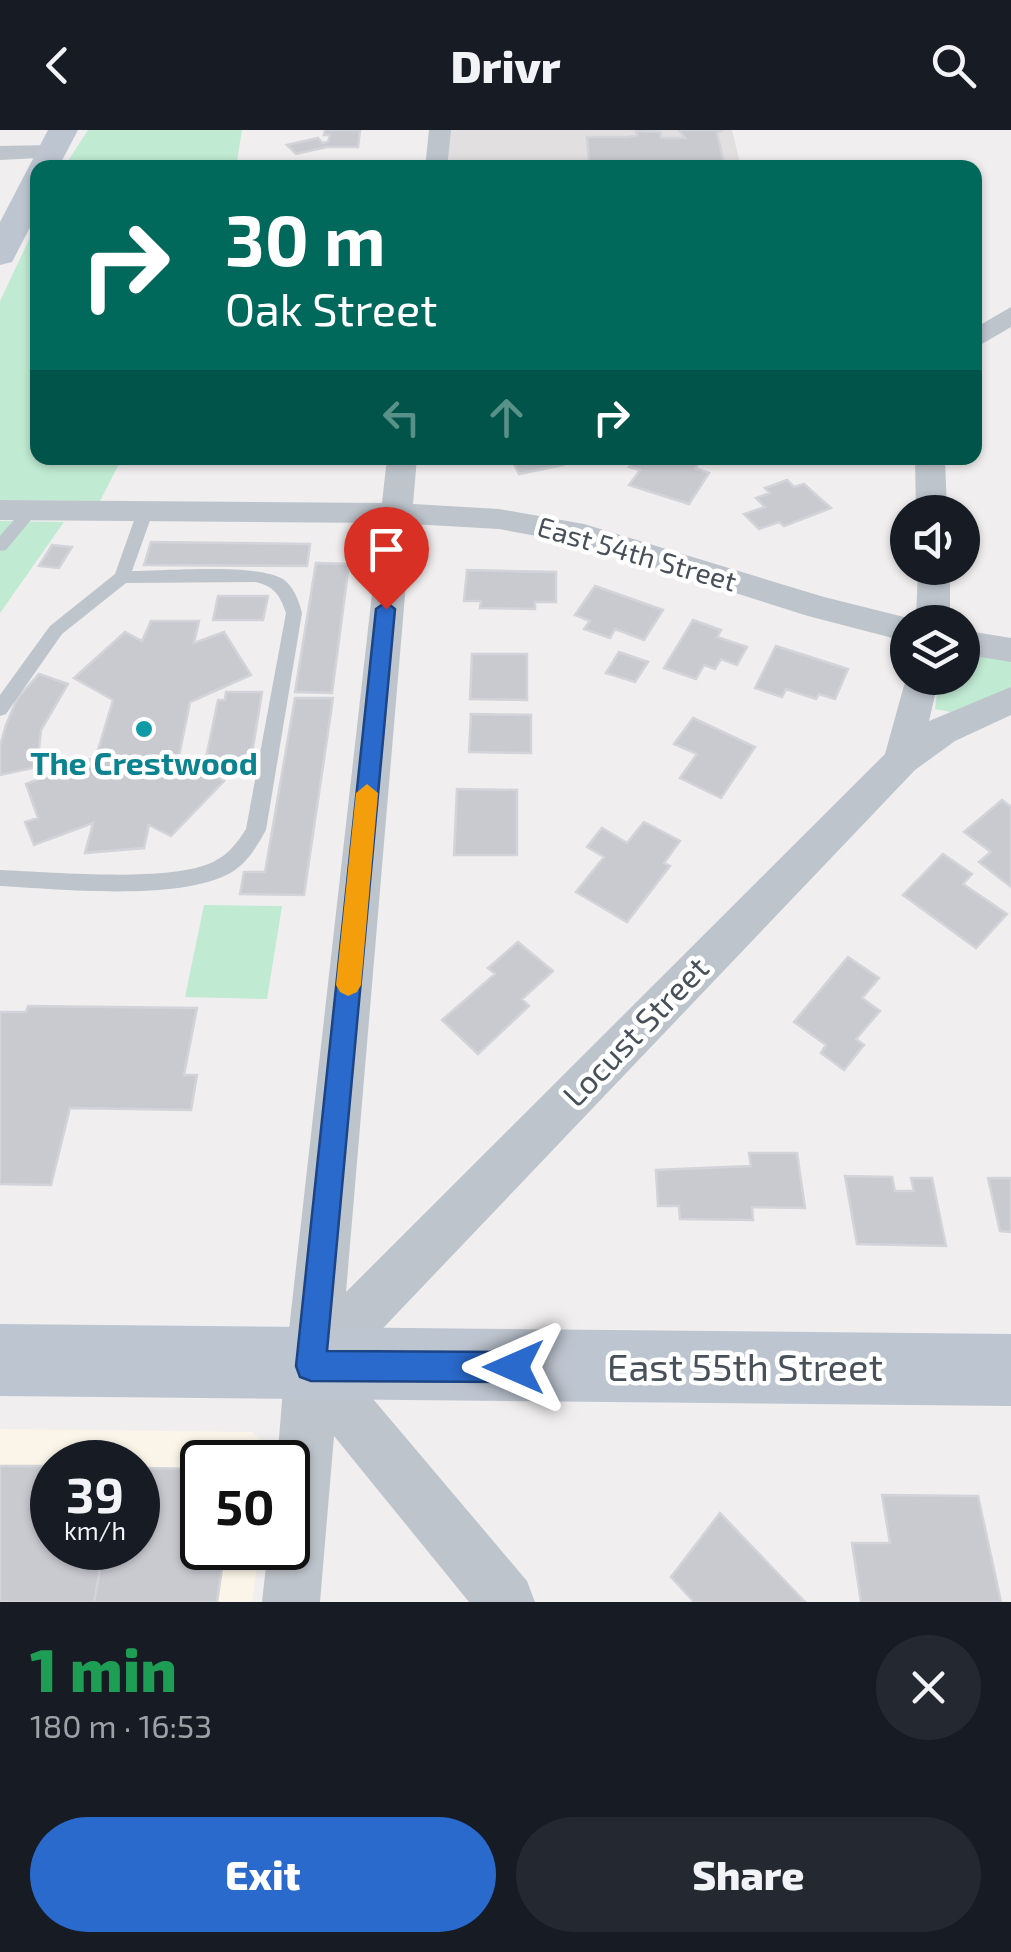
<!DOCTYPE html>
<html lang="en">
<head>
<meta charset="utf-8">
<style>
  :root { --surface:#171b24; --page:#242831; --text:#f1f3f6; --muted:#9ea1a6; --accent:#2a6acd }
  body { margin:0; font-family:"Exo 2",sans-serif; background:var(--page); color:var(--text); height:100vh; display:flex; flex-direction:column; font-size:38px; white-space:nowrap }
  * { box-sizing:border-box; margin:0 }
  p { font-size:32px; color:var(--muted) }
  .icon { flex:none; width:55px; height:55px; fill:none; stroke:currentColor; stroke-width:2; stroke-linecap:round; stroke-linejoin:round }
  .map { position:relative; height:1472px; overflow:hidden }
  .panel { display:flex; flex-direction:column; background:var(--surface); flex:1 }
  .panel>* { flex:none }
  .hud { position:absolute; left:30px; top:30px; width:952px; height:305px; border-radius:20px; box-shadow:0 2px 8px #0004; background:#00695c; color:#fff; overflow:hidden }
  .controls { position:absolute; left:890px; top:365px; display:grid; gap:20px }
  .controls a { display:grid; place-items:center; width:90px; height:90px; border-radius:50%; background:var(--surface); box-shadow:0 2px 8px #0004; font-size:50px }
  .speed { position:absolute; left:30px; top:1310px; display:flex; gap:20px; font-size:50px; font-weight:700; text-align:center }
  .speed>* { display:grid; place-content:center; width:130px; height:130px; border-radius:50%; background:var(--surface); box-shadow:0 2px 8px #0004; line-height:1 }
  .speed small { font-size:25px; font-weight:400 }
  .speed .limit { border:5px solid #111; border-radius:15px; background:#fff; color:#111 }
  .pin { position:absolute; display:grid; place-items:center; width:85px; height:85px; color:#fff; margin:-102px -42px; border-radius:50% 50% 50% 0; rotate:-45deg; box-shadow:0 0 10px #0007 }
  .pin .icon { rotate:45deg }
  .me { position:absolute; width:110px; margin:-55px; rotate:270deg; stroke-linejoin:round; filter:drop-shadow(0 0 8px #0008) }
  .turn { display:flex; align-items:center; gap:35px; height:210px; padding:0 30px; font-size:45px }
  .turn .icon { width:130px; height:130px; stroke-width:2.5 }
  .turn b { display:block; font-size:70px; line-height:85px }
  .lanes { display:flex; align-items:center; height:95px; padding:0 30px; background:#0003; justify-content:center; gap:50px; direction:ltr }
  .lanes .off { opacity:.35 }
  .round { display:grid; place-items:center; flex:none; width:105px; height:105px; border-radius:52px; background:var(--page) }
  .head { display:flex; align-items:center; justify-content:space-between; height:170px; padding:0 30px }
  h1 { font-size:60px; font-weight:800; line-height:75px; color:#1e9e55 }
  .button { display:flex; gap:20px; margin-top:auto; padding:20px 30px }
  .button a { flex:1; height:115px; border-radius:60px; background:var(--accent); color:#fff; font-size:40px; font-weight:800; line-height:115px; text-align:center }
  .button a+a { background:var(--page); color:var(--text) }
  header { display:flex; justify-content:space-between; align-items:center; height:130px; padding:0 30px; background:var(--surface); font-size:45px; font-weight:800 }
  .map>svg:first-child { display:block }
</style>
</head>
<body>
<header><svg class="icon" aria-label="back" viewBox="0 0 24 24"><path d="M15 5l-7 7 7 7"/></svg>Drivr<svg class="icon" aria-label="search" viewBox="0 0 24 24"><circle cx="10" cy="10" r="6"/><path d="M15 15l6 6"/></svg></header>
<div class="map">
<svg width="1011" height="1472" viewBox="0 0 1011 1472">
  <rect width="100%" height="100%" fill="#f0eeee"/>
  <path fill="#faf5e8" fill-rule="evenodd" d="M0 1299 252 1302 265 1314 269 1332H202V1418H260L252 1472H0ZM52 1332H138V1418H52Z"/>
  <path fill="#e1dfdf" d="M447 0H732L741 37 443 38Z"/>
  <path fill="#c0ead2" d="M88 0H242L236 37H64Z
    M37 93 38 328H122L100 371 0 370V171Z
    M0 391 64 392 0 483Z
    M963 523 1011 531V558L951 582 935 579 939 548H962Z
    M204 775 282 776 267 869 185 867Z"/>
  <path fill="#c9cad0" stroke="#d2d4d9" stroke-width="2.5" d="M325 0H360L358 17H327L296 24 287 15 318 8 322 13 328 12 330 5H324Z
    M679 0H722L717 3 725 38H594V33H589L587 7H629L637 5 636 1 660 2 661 8H685Z
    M511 328H559L563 335 519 344Z
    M636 328 662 331 675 328 698 334 695 338 709 343 689 374 629 355 640 340 629 337Z
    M787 350 794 357 804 354 831 378 784 396 779 392 759 399 744 384 765 377 756 368 770 363 765 358Z
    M151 412 310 414 307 436 144 435Z
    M52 415 72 417 59 438 39 436Z
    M316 433 349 434 332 563 295 562Z
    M467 440 556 442V472H535V479L480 478 481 471H464Z
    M595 456 663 480 644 510 615 499 610 508 584 499 590 491 575 485Z
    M218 466H268L263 490H213Z
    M693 490 721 500 717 507 747 517 737 535 721 529 715 539 704 535 696 549 664 538Z
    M151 491H199L194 513 224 502 251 545 190 572 179 626 224 651 171 706 149 695 144 718 85 723 93 693 34 715 25 692 38 688 26 654 96 627 113 570 74 548 125 502 142 511Z
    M776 516 848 539 835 569 819 564 816 569 786 559 782 567 755 558Z
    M619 522 648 532 635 552 606 543Z
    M472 524H527V570L470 569Z
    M39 544 68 554 41 600 37 637 0 645V616L6 595 17 569Z
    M226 562H262L250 636H211L213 629 206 628 218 570H225Z
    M295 568H333L304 765 240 764 244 742H265Z
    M471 584 531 585V623L469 622Z
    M693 588 755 617 721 668 680 648 697 624 674 614Z
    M457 659 517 660V725H454Z
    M1002 670 1011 677V757L979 732 991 722 964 702Z
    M644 692 680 711 664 733 670 736 627 792 576 762 604 727 587 717 602 698 627 713Z
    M943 724 972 744 963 754 1007 784 976 818 903 765Z
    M518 812 553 841 522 869 529 876 478 924 442 890 495 844 488 838Z
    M848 827 879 848 862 868 880 881 856 909 864 915 844 940 821 923 826 915 794 892Z
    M28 876 197 878 184 945H197L191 980 70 978 51 1055 0 1054V882H26Z
    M749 1023H797L805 1078 752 1077 753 1090 680 1089 679 1076H658L656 1040 751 1036Z
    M845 1046 892 1047 895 1061H914L911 1048H932L946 1116 857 1114Z
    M988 1048H1011V1102L1000 1101Z
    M0 1336H52V1418H104L94 1472H0Z
    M138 1338 202 1339V1418H225L217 1472H94L104 1418H138Z
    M882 1365 978 1366 1001 1472H861L852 1413H890Z
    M720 1383 805 1472H694L671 1447Z"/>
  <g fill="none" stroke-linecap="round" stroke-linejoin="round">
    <path fill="#bdc4cb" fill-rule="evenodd" d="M30 376 35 377V385L6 420 0 421V406L25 377Z
      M145 377 153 382 132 441C166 441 256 433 283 449 294 457 299 471 302 483L266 700C257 716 248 732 232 742 181 772 59 759 0 756V740C51 742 170 753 213 732 228 725 238 712 246 699L286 483C280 465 274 456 255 452L126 453 62 504 6 584 0 586V565L50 496 115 444 137 382Z"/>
    <path fill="#bdc4cb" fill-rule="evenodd" d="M429 0H451L447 38H425Z
      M50 15 58 17 61 22 58 27 0 30V16Z
      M1011 177V197L975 218V198Z
      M387 328H417L413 374 499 379 584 394 824 467 916 490 918 438H950V492H908V512L808 486 580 414 499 399 411 394 346 1162 885 624 908 541V548H939L929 591 1011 557V585L955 611 915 640 346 1237 527 1451 535 1472H469L334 1306 320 1472H262L268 1418H288V1332H277L285 1235 380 393 0 390V370L382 373Z
      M915 328H945L947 382H916Z
      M962 500 1011 508V532L962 524Z"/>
    <path fill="#bdc5d0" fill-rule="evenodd" d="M48 0H78L58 38H38V82L12 132 0 135V92Z
      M0 1194 1011 1204V1276L0 1266Z"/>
  </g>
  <path fill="#2a6acd" stroke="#1b4585" stroke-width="2.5" d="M386 472 395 479 327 1221 514 1222 525 1226 529 1237 525 1247 514 1252 311 1251 300 1247 296 1236 376 479Z"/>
  <path fill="#f59e0b" d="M367 654 378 663 361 855 357 862 348 866 340 862 336 855 356 663Z"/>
  <circle fill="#0f9aa8" stroke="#fff" stroke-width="4" cx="144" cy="599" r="10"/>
  <g text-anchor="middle" stroke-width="9" stroke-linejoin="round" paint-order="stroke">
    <g font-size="28" fill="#485059" stroke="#fff">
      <text transform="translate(637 424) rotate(16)" y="10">East 54th Street</text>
    </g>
    <g font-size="32" font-weight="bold" fill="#0d838f" stroke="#fff">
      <text x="144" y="645">The Crestwood</text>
    </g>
    <g font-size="32" fill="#485059" stroke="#fff">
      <text transform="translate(636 902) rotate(-46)" y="11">Locust Street</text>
    </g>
    <g font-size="38" fill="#485059" stroke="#fff">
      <text x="745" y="1251">East 55th Street</text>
    </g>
  </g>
</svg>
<div class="controls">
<a><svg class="icon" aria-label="sound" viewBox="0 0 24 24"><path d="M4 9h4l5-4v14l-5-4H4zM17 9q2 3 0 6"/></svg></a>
<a><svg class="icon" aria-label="layers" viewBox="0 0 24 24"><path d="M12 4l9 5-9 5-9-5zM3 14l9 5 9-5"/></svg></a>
</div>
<div class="speed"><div>39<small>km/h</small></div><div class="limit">50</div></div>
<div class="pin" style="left:386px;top:479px;background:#d93025"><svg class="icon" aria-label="arrive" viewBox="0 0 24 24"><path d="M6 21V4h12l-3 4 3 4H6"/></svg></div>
<svg class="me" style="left:514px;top:1237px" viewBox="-20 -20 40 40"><path d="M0-17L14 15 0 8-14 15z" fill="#2a6acd" stroke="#fff" stroke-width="4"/></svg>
<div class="hud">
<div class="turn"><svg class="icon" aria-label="right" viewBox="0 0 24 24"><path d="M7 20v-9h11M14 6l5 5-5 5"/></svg><div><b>30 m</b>Oak Street</div></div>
<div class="lanes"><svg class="icon off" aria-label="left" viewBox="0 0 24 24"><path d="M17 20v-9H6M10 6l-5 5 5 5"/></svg><svg class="icon off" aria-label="ahead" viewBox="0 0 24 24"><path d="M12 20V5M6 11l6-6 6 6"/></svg><svg class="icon" aria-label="right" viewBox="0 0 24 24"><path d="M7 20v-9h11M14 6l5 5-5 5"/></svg></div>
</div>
</div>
<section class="panel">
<div class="head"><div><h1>1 min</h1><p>180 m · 16:53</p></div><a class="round"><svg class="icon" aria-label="close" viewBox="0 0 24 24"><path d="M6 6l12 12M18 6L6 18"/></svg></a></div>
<div class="button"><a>Exit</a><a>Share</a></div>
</section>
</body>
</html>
